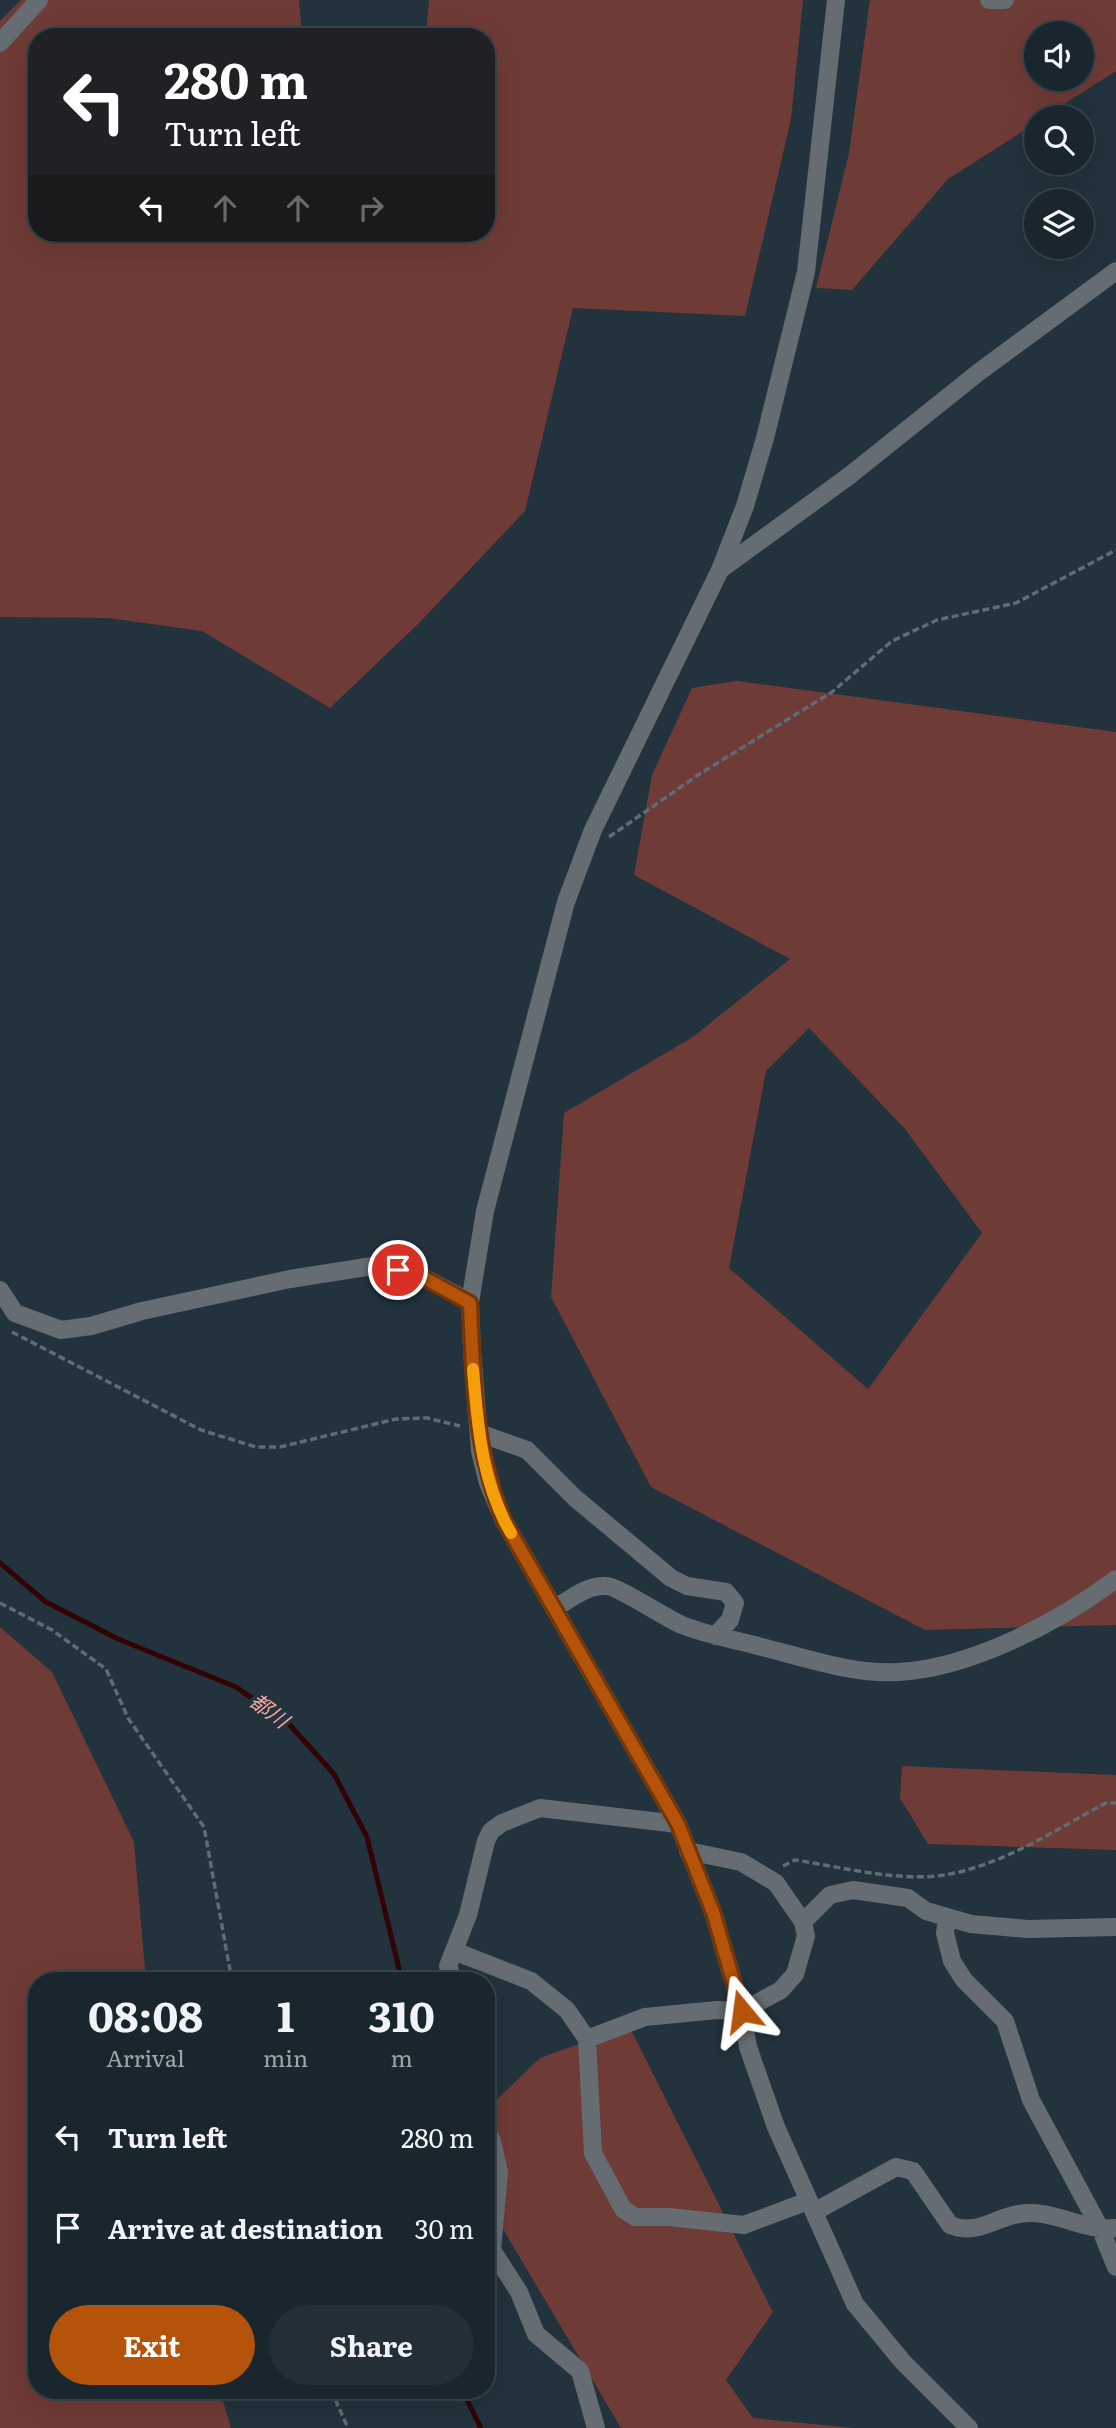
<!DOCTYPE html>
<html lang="en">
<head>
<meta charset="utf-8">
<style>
  :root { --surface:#1a262e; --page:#232e36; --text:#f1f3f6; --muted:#9fa5aa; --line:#38434a; --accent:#b45309 }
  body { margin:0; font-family:Literata,"Noto Sans JP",serif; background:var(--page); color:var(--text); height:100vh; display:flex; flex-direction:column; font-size:26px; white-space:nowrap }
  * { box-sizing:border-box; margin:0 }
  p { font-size:23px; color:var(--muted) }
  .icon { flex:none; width:38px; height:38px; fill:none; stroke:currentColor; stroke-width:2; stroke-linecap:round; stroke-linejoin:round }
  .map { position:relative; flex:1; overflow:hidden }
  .sheet { position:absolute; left:28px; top:1972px; width:467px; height:427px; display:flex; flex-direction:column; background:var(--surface); border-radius:28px; box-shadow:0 7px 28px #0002,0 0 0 2px var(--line) }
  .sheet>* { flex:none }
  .guide { position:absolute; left:28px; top:28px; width:467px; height:214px; border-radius:28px; box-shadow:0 7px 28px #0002,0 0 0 2px var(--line); background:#202124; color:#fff; overflow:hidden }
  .controls { position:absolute; left:1024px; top:21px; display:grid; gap:14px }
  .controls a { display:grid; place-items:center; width:70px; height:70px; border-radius:50%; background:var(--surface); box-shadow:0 7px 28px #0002,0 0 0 2px var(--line); font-size:35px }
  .pin { position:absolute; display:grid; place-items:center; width:60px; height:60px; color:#fff; margin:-30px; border:4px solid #fff; border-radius:50%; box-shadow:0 2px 7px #0007 }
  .me { position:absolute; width:77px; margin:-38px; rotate:344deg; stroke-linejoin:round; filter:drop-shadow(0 0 5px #0008) }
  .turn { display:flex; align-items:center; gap:24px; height:147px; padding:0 21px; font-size:32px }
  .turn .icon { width:91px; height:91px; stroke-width:2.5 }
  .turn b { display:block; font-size:49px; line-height:60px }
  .lanes { display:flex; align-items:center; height:66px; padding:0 21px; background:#0003; justify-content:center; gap:35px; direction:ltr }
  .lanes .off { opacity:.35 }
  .eta { display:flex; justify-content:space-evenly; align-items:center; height:119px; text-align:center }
  .eta b { font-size:42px; font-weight:700; line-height:49px }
  .cta { display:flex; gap:14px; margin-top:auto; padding:14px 21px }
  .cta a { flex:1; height:80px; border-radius:42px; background:var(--accent); color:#fff; font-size:28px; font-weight:700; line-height:80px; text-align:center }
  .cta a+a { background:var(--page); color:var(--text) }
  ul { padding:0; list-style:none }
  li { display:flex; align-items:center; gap:21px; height:91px; padding:0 21px }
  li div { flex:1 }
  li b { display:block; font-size:26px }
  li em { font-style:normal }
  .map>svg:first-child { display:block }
</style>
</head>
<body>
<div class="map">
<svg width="1116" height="2428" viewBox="0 0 1116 2428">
  <rect width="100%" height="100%" fill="#22333d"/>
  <path fill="#6f3b36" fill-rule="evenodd" d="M21 0H299L302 37H37V233H486V37H426L429 0H803L791 119 745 316 573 308 525 511 420 622 330 708 202 631 108 618 0 617V21Z
    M870 0H1116V71L1044 117H1036V123L948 179 852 290 816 288 849 153ZM1036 33H1082V79H1036Z
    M737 681 1116 732V1625L925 1630 651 1487 551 1297 564 1113 693 1037 790 959 634 875 652 775 692 688ZM809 1028 905 1129 982 1233 868 1389 729 1268 766 1071Z
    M0 1627 52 1672 134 1842 146 1981H37V2390L220 2391 231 2428H0Z
    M902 1766 1116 1775V1850L928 1844 900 1798Z
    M629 2026 773 2312 726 2380 753 2418 854 2428H621L500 2224 487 2152 486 2110 540 2058Z"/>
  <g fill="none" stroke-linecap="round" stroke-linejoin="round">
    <path stroke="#310303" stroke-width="5" d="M0 1563 46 1602 118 1639 236 1687 288 1723 334 1774 367 1837 402 1981
      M462 2390 481 2428"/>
    <path stroke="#5d6c75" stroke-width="3.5" stroke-dasharray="7 3.5" stroke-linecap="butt" d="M609 837 698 775 832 692 892 641 937 620 1016 603 1116 550
      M12 1332 201 1430 256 1447H280L396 1419 427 1418 460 1426
      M0 1603 52 1630 106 1669 128 1718 204 1827 232 1981
      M783 1866 795 1860C842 1867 897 1882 945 1875 1003 1865 1055 1830 1106 1803H1116
      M331 2390 348 2428"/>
    <path stroke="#656d72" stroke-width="18" d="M989 0H1005
      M0 43 39 0
      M720 570 849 476 979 372 1116 271
      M0 1290 15 1313 61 1330 91 1326 142 1311 290 1279 379 1265 417 1274 470 1302
      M479 1433 527 1450 575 1498 671 1578 687 1586 726 1592 735 1603 730 1620 715 1636
      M554 1609C571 1599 586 1585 606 1586 618 1586 665 1618 682 1625 707 1635 732 1639 758 1646 803 1657 853 1675 899 1672 971 1668 1059 1622 1116 1579
      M947 1917 945 1933 952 1961 964 1980 1005 2021 1031 2100 1101 2230 1116 2267
      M803 1922 830 1895 853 1890 908 1898 926 1911 971 1924 1028 1929 1116 1927
      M454 1951 531 1981 567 2010 587 2039 593 2153 623 2209 635 2217H669L744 2225 808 2201
      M454 1981 448 1966 468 1915 486 1841 491 1831 502 1823 540 1808 678 1824
      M587 2039 645 2017 717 2010 742 2011 781 1990 795 1974 806 1936 803 1922 776 1883 741 1862 688 1851
      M486 2131 492 2141 499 2172 492 2250 519 2292 536 2334 580 2371 596 2428
      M814 2212 896 2167 913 2171 950 2225C976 2236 994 2218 1019 2214 1053 2208 1083 2232 1116 2228"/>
    <path stroke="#656d72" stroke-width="18" d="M836 0 806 272 765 438 745 506 720 570 593 830 566 902 485 1211 470 1302 472 1350 480 1451 488 1483 504 1521 678 1824 713 1912 742 2011 748 2047 776 2127 855 2304 903 2362 969 2428"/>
  </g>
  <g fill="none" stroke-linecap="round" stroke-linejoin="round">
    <defs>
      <path id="route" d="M398 1270 417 1274 470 1303C473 1380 474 1448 504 1521L678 1824 713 1912 742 2011"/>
    </defs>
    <use href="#route" stroke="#753606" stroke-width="18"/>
    <use href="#route" stroke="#b45309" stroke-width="12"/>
    <path stroke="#f59e0b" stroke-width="12" d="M473 1369C478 1427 481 1481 511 1533"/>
  </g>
  <g text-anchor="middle" stroke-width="7" stroke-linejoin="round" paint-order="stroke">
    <g font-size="21" font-style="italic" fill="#f8a69d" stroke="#22333d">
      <text transform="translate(269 1711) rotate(37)" y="7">都川</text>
    </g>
  </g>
</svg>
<div class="controls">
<a><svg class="icon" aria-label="sound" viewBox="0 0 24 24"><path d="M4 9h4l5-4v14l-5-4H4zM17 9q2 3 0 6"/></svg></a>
<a><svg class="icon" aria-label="search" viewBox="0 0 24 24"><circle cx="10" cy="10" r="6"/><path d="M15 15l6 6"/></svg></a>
<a><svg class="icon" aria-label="layers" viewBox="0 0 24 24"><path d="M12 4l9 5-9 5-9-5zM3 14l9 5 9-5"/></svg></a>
</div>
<div class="pin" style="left:398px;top:1270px;background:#d93025"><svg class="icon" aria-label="arrive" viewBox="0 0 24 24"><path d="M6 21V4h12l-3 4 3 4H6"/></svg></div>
<svg class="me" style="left:742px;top:2011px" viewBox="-20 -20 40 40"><path d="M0-17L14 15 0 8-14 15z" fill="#b45309" stroke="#fff" stroke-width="4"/></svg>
<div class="guide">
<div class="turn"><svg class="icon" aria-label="left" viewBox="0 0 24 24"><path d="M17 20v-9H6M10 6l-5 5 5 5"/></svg><div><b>280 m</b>Turn left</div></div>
<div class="lanes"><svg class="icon" aria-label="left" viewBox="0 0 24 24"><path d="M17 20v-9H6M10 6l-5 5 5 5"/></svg><svg class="icon off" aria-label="ahead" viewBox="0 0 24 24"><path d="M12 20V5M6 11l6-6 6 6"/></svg><svg class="icon off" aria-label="ahead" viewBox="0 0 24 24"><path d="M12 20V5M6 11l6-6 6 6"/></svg><svg class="icon off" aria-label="right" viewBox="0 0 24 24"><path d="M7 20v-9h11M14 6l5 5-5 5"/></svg></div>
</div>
<section class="sheet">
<div class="eta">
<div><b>08:08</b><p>Arrival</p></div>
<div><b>1</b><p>min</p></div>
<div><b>310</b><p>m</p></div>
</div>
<ul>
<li><svg class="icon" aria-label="left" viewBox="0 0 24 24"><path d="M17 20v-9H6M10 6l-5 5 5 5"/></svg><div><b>Turn left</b></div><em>280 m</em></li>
<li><svg class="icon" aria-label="arrive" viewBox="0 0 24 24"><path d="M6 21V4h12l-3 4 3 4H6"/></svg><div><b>Arrive at destination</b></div><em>30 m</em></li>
</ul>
<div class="cta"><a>Exit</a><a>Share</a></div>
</section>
</div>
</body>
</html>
